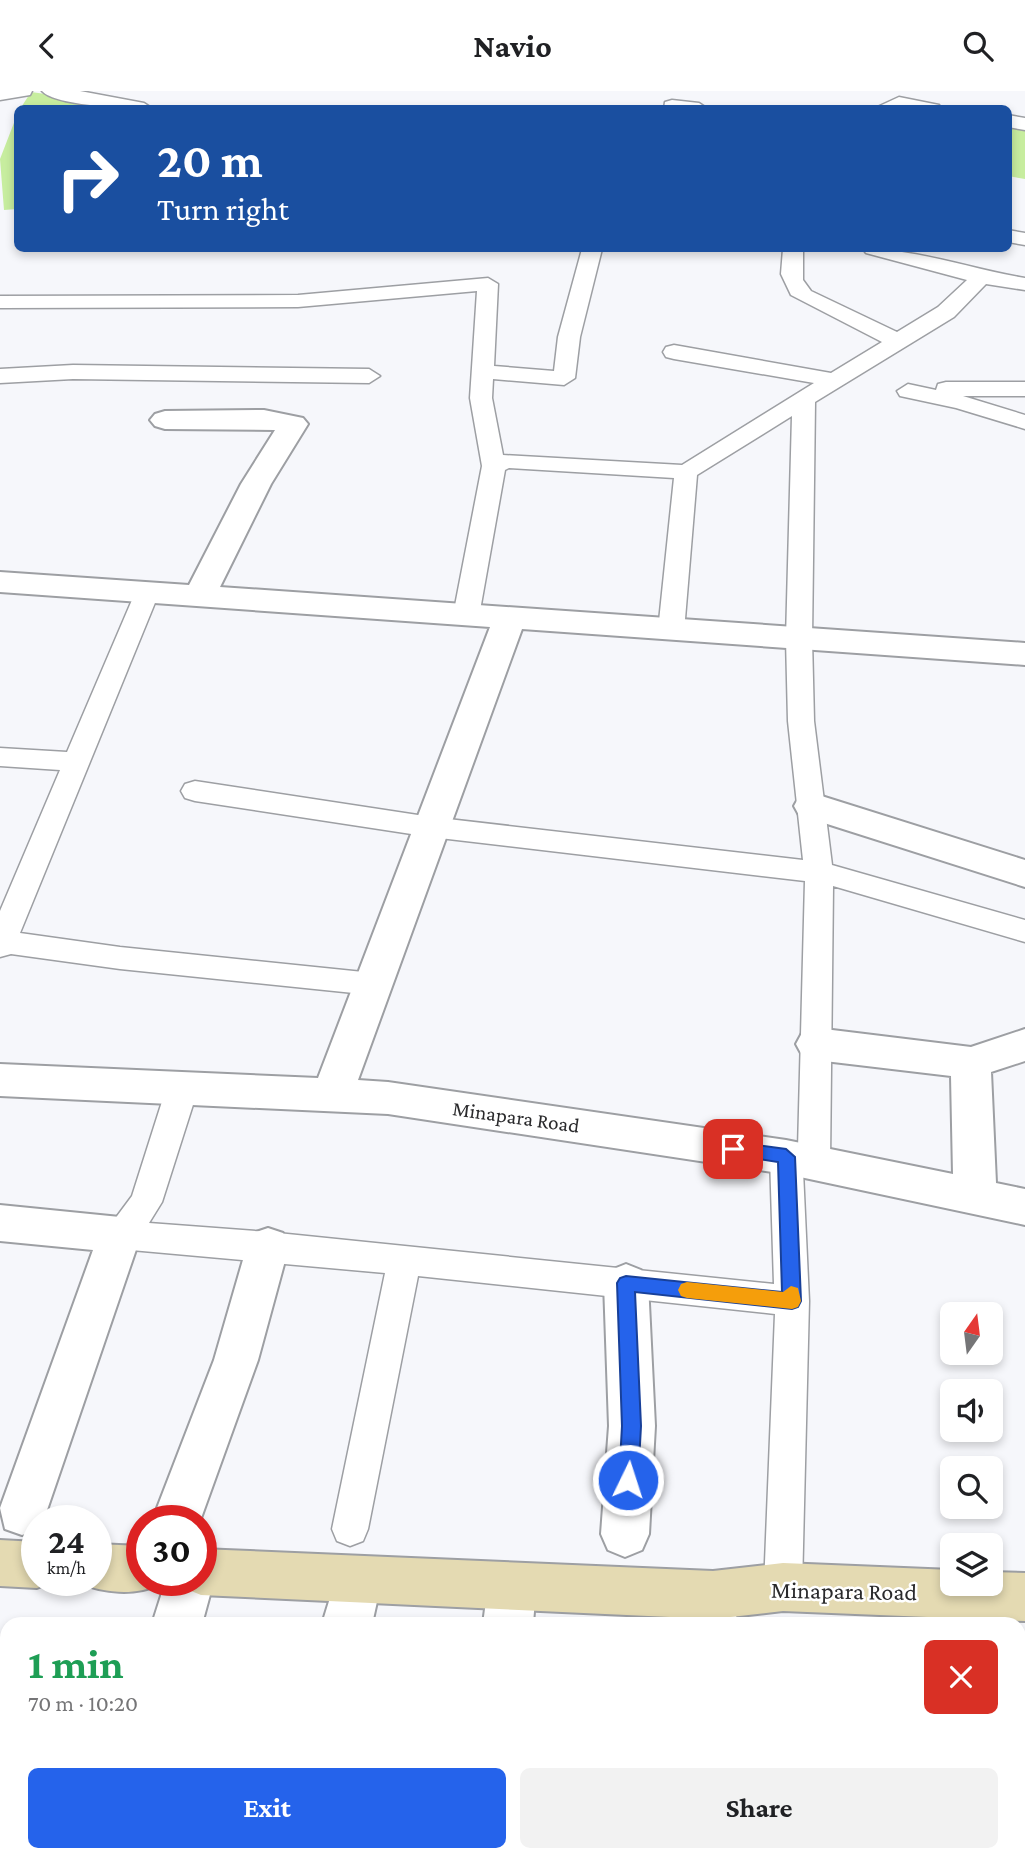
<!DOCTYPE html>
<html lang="en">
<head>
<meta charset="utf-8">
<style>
  :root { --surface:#fff; --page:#f2f2f2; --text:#202124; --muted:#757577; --accent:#2563eb }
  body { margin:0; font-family:"Crimson Pro",serif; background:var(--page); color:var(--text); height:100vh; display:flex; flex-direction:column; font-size:26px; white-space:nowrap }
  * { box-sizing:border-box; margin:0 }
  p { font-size:23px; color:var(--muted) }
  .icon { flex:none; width:38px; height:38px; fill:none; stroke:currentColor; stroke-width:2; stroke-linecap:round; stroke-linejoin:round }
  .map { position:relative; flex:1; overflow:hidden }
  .details { position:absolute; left:0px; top:1526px; width:1026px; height:245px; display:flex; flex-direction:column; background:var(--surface); border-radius:21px 21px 0 0; box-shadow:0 4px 10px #0003 }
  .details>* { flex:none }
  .banner { position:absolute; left:14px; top:14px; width:998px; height:147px; border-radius:10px; box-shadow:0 4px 10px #0003; background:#1a4fa0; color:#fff; overflow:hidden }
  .needle { width:46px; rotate:14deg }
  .controls { position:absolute; left:940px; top:1211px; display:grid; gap:14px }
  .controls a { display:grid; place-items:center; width:63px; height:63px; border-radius:10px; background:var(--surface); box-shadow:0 4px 10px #0003; font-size:35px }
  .speed { position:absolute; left:21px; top:1414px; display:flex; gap:14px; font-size:35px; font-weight:700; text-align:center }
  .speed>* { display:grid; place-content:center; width:91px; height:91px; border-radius:50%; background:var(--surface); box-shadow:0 4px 10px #0003; line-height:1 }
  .speed small { font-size:18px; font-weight:400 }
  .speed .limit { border:10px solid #d22; background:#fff; color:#111 }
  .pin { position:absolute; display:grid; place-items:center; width:60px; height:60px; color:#fff; margin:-30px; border-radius:14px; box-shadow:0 4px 10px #0006 }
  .me { position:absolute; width:77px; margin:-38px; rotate:4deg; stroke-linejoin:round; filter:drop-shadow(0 0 5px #0008) }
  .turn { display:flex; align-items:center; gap:24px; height:147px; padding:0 28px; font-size:32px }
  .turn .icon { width:91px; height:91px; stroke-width:2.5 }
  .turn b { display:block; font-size:49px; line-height:60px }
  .round { display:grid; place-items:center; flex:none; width:74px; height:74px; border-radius:10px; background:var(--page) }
  .headline { display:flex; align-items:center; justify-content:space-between; height:119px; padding:0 28px }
  h1 { font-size:42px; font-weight:700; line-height:52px; color:#1e9e55 }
  .action { display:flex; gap:14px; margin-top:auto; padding:14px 28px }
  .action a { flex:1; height:80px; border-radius:10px; background:var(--accent); color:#fff; font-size:28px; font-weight:700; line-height:80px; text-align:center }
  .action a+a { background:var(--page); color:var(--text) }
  header { display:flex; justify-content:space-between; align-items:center; height:91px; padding:0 28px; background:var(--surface); font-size:32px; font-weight:700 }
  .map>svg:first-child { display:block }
</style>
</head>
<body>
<header><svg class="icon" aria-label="back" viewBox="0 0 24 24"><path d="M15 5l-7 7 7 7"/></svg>Navio<svg class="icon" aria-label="search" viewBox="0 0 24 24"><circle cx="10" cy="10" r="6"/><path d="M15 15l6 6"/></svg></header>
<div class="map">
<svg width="1025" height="1771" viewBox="0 0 1025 1771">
  <rect width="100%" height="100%" fill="#f6f7fb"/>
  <path fill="#c7ed9f" d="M31 1 125 14 132 17 20 18Z
    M17 24V118L4 119 0 68Z
    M1008 32 1025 35V88L1008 85Z"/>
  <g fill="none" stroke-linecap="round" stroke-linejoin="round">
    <defs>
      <path id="lane" d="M0 0H32L30 4 0 9Z
        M42 0H80L144 12 153 18C132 18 55 15 42 0Z
        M899 6 939 14 941 18H873Z
        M672 9 699 12 708 18H664L665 11Z
        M1008 24 1025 27V39L1008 36Z
        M1008 139 1025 142V154L1008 151Z
        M582 158H602L580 246 575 287 564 294 493 288 492 307 503 364 682 374 814 292 674 268 666 266 663 261 666 256 674 254 831 282 882 251 791 204 781 183 783 158H803V189L811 200 897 241 938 216 967 189 866 162 863 158C918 158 971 178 1025 187V199L986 193 954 226 815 311 812 548 814 630 832 774 1025 829V851L833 795 830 1071 825 1080 814 1084 803 1080 809 1210 802 1496 796 1509 783 1514 770 1509 764 1496 775 1223 418 1185 368 1438 363 1450 350 1455 337 1450 332 1438 385 1182 120 1158 108 1154 103 1144 132 1105 166 998 171 989 182 985 193 989 198 998 162 1111 149 1132 268 1141 774 1193 770 1066 775 1057 786 1053 798 1058 805 790 431 746 195 710 185 707 181 700 185 693 195 690 431 726 803 769 788 630 786 548 792 325 697 384 684 540 680 546H662L658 540 674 387 509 377 505 379 479 525 475 531H457L453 525 482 375 470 307 477 200 298 216 0 217V205L298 204 488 187 498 193 494 275 554 280 558 246Z
        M73 274 369 278 380 285 369 292 73 288 0 292V278Z
        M946 291H1025V305H963L1025 324V338L956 317 900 305 897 300 908 293 936 299 938 293Z
        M147 494 156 496 159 502 20 842 120 856 373 882 384 885 388 893 384 901 373 904 120 878 11 863 0 866V820L60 679 0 675V657L67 661 135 502 138 496Z"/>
      <path id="street" d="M264 319 303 327 308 333 271 393 220 496 1025 552V574L522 538 358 989 388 991 786 1049 953 1083 951 985 816 969 802 964 796 953 802 942 816 937 971 956 1025 938V970L991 981 996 1092 1025 1098V1134L786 1083 388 1023 0 1005V973L318 987 490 536 0 501V481L189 494 241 393 275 339 165 338 155 335 150 329 155 323 165 320Z
        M812 702 1025 769V796L799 724 794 715 799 706Z
        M0 1114 120 1126 135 1131 141 1144 46 1422 42 1430H37V1439L22 1444 5 1438 0 1417 93 1159 0 1150Z
        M268 1137 283 1142 289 1155 258 1269 200 1430H152L214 1269 247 1155 253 1142Z
        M626 1173 641 1179 648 1192 655 1335 649 1443 642 1459 625 1466 608 1459 601 1443 609 1335 604 1192 611 1179Z
        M358 1465 375 1471 382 1488 372 1533H322L341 1471Z
        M201 1470 207 1472 214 1489 202 1533H152L166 1489H201Z
        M512 1472 529 1478 536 1495 533 1533H483L488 1495 495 1478Z
        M713 1480 730 1487 737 1504 736 1533H686L689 1504 696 1487Z
        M80 1764H134L132 1771H78Z
        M264 1764H318L316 1771H262Z
        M456 1764H510L509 1771H455Z
        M670 1764H724V1771H670Z"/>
      <path id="secondary" d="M0 1449 37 1451V1489L54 1490 37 1497 0 1495Z
        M96 1453 142 1455V1489H161L159 1494C134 1505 104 1502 79 1492L78 1489H96Z
        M201 1458 713 1480 783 1472 952 1479V1493H990V1481L1025 1482V1530L783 1520 713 1528 201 1504 184 1497 180 1489H201Z"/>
    </defs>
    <use href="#lane" stroke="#9d9fa3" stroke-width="3"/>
    <use href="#street" stroke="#9d9fa3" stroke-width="4"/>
    <use href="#secondary" stroke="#9d9fa3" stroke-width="4"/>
    <use href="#lane" fill="#fff" fill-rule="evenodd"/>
    <use href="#street" fill="#fff" fill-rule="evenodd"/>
    <use href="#secondary" fill="#e4dab2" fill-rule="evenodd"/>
  </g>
  <path fill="#2563eb" stroke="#184099" stroke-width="2" d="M733 1051 786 1058 795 1066 801 1210 798 1216 792 1218 635 1201 641 1335 638 1389 635 1395 628 1398 622 1395 619 1389 622 1335 617 1192 620 1187 626 1185 782 1201 778 1071 727 1063 725 1058 727 1053Z"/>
  <path fill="#f59e0b" d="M687 1191 783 1201 791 1195 798 1197 801 1210 798 1216 792 1218 687 1207 681 1205 678 1199 681 1193Z"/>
  <g text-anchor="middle" stroke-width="5" stroke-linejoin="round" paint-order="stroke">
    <g font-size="21" fill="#2a2a2c" stroke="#fff">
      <text transform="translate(516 1026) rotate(8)" y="7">Minapara Road</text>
    </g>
    <g font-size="24" fill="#2a2a2c" stroke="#fff">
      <text transform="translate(844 1500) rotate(1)" y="8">Minapara Road</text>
    </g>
  </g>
</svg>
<div class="controls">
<a><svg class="needle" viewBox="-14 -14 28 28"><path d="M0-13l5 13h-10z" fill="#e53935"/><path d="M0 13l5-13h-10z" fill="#757577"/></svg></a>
<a><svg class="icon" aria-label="sound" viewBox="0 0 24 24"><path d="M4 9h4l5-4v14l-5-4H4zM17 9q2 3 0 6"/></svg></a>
<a><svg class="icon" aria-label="search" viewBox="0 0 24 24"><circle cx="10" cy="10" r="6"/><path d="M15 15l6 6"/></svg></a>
<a><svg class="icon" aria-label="layers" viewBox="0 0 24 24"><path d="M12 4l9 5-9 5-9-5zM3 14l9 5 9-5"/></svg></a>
</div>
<div class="speed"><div>24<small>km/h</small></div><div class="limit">30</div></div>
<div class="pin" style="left:733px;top:1058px;background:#d93025"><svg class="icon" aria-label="arrive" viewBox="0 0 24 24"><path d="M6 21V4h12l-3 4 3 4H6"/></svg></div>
<svg class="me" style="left:628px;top:1389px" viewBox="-20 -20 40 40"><circle r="17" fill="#2563eb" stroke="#fff" stroke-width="3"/><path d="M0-11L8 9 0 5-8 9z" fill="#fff"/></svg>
<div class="banner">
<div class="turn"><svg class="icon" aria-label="right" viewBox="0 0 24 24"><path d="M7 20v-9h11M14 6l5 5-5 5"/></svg><div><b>20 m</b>Turn right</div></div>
</div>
<section class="details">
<div class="headline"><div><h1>1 min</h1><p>70 m · 10:20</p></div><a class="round" style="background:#d93025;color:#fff"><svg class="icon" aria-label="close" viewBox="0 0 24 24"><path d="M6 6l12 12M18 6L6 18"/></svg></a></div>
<div class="action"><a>Exit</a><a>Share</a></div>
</section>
</div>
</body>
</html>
